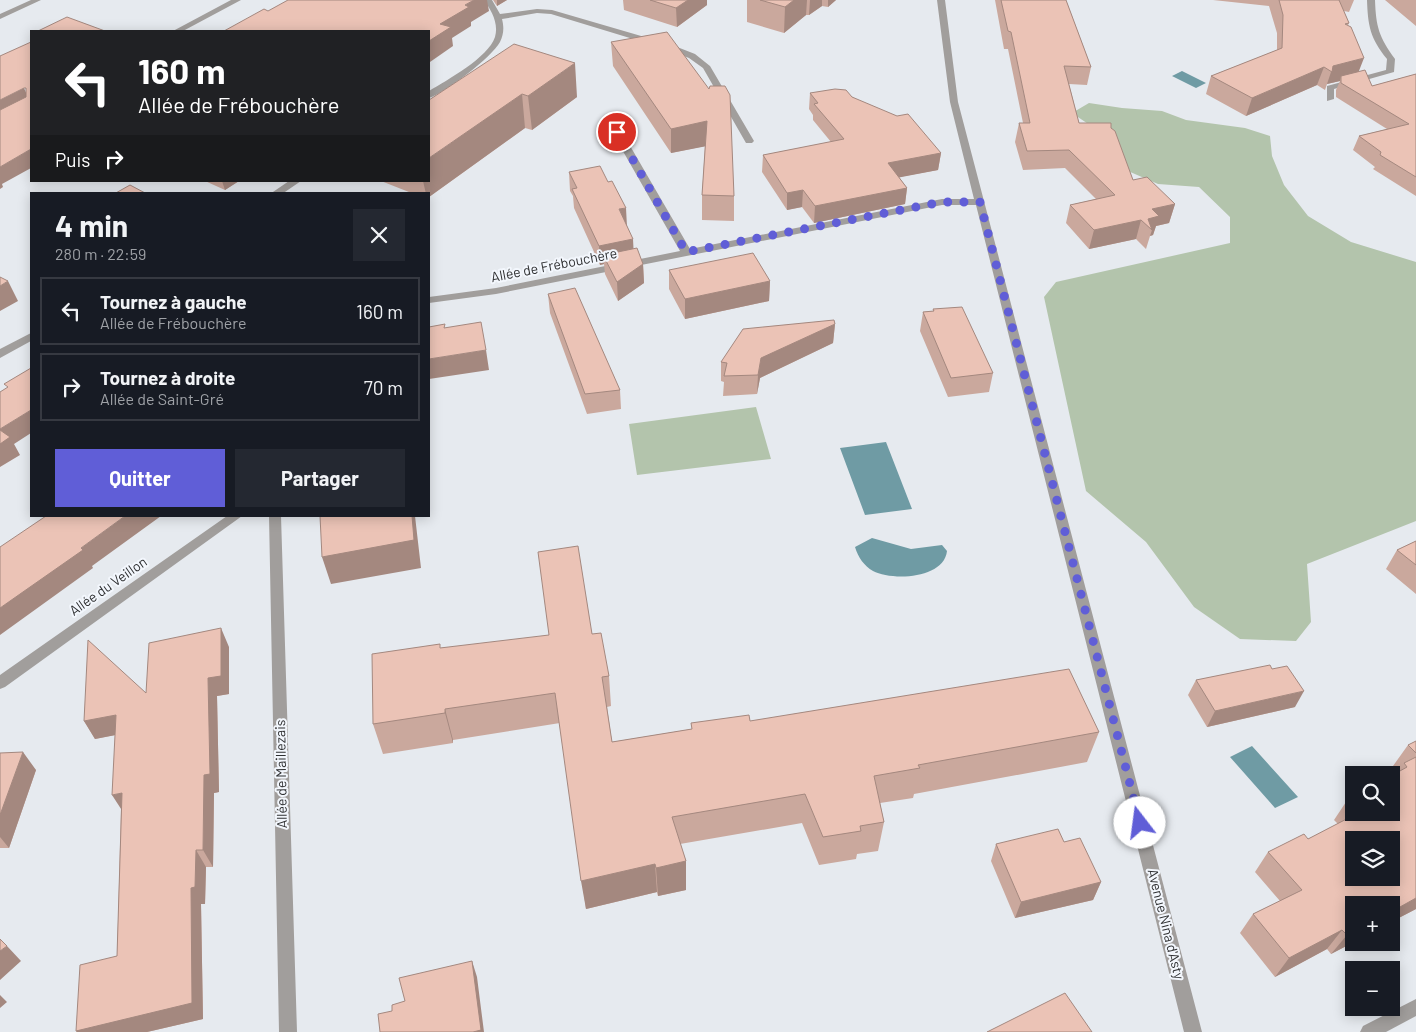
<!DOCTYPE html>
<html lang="fr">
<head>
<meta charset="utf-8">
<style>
  :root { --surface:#171b24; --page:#242831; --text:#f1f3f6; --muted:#9ea1a6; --line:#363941; --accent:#605ed7 }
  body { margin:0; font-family:Barlow,sans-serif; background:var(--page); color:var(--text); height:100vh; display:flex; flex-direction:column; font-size:19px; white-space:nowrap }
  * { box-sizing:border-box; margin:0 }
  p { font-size:16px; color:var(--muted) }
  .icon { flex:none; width:28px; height:28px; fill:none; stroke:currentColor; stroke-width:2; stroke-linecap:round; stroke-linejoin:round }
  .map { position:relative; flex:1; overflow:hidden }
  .panel { position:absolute; left:30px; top:192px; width:400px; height:325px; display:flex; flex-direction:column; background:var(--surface); border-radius:0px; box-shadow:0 2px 12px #0003 }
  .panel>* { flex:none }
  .hud { position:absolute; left:30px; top:30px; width:400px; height:152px; border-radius:0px; box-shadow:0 2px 12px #0003; background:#202124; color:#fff; overflow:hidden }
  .buttons { position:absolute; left:1345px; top:766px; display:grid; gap:10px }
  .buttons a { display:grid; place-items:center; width:55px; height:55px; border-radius:0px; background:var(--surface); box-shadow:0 2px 12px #0003; font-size:25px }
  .pin { position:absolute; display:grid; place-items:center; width:42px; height:42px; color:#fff; margin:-21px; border:2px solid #fff; border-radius:50%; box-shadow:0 1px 5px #0007 }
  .me { position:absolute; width:55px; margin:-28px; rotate:345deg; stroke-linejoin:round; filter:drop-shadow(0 0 4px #0008) }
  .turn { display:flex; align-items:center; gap:18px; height:105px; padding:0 25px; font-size:22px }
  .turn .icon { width:65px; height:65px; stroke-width:2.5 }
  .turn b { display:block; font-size:35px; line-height:42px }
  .then { display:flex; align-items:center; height:48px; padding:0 25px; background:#0003; gap:10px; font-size:19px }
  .round { display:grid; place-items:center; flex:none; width:52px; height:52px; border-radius:0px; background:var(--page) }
  .overview { display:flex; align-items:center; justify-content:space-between; height:85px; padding:0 25px }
  h1 { font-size:30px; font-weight:700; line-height:38px }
  .cta { display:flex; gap:10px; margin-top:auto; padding:10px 25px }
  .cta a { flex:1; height:58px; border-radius:0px; background:var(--accent); color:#fff; font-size:20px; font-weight:700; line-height:58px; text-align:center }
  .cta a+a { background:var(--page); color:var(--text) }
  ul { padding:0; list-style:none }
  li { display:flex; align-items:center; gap:15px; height:68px; margin:0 10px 8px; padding:0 15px; border:2px solid var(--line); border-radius:0px }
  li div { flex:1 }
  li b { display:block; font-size:19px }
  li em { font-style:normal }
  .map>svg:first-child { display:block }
</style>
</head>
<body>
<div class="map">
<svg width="1416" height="1032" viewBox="0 0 1416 1032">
  <rect width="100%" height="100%" fill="#e6eaef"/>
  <path fill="#b3c4ac" d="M1089 103 1122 108 1162 111 1186 120 1245 128 1270 136 1272 156 1284 185 1308 216 1351 242 1416 262V521L1307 564 1311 622 1296 641 1240 639 1194 607 1146 542 1086 491 1044 297 1056 282 1230 243V217L1199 187 1158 184 1128 171 1100 132 1072 113Z
    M756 407 771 459 637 475 629 424Z"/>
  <path fill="#6f9ba4" d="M1182 71 1206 83 1196 88 1172 76Z
    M886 442 912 509 865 515 840 448Z
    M872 538 911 549 942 545 947 551C944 579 892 581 873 571 864 566 858 557 855 547Z
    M1252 746 1298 797 1275 808 1230 757Z"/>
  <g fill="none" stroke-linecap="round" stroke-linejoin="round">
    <path fill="#a19e9c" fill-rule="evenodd" d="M31 0H41L0 19V14Z
      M231 0H241L183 31H173Z
      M484 0H492L500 14 537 9 552 10 672 45 695 54 710 66 754 141 752 143H746L703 68 689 58 666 49 551 14 537 13 502 19C504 27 504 34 500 42 492 57 445 93 429 98V91C447 80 488 58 495 37 499 23 491 10 484 0Z
      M937 0H945L958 102 1202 1032H1184L976 205H942L496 294 429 303V297L496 288 680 251 612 132 617 129 622 132 690 249 942 199H974L950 102Z
      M1367 0H1375C1376 27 1379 37 1395 59L1394 72 1334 89V99L1327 101V86L1386 70 1387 59C1370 38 1368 26 1367 0Z
      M289 181H301L282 194H270Z
      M31 333V341L0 358V349Z
      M227 516H242L5 687 0 689V675Z
      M269 516H281L297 1032H279Z
      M1416 999V1016L1386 1032H1360L1363 1026Z"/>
  </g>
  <path fill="#caa89d" d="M493 0H507L497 6Z
    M623 0H707V5L677 27 624 10Z
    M747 0H836L828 7 822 6 809 15H806L784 33 747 22Z
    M995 0H1066L1091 67 1087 85 1069 84 1079 123 1111 128 1133 180 1175 204 1169 223 1156 226 1153 235 1150 236 1146 249 1136 239 1089 249 1066 223 1070 205 1096 199 1065 168 1023 170 1015 142 1019 123H1023L1008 49H1004Z
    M1213 0H1354L1349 12 1344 11 1349 23 1348 25 1358 72 1372 86 1416 74V196L1373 169 1375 167 1353 150 1359 136 1387 129 1336 97V90L1340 81 1327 84 1325 90 1317 85 1246 116 1206 94 1211 76 1277 50V33L1269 6Z
    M1385 0H1416V26Z
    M611 42 709 89 734 196V221L702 220V195L705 146 671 153 613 66Z
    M514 44 577 97 532 130 525 128 429 197V194H414L381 181H429Z
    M810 93 852 97 941 153 938 170 899 177 907 188 905 204 814 223 802 207 787 210 762 172 763 155 831 142 813 120V115L809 109Z
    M569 172 627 226 633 249 643 264 644 283 618 301 605 274 604 264 600 265 574 208 573 196 570 191Z
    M205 181H239L225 190Z
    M669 270 770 281 769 301 685 319 669 289Z
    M548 294 620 390 621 409 587 414 550 313Z
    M933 309 993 373 989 392 948 397 920 331 923 312 933 311Z
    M835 324 833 343 760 378 757 394 723 396 724 382 721 381V362Z
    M1416 541V594L1386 569 1397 550Z
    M592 634 609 676 611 706 607 707 612 742 692 729 691 723 750 721 1099 732 1087 762 914 794 913 798 880 803 884 822 878 851 857 854 856 859 819 865 802 823 680 844 686 861V890L658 896 657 892 586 909 560 723 453 740V743L383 754 373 724 441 648Z
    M229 647V694L217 696 219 792 214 793 213 867H206L205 904H201L203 1019 147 1032H77L76 1031 117 956 121 809 115 735 95 739 84 721 146 693Z
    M1272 669 1295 707 1207 727 1188 695 1196 680Z
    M1416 741V909L1391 922V905H1354V942L1331 954 1327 949 1275 977 1240 933 1253 914 1280 901 1255 872 1268 852 1308 839 1338 824 1334 820 1348 799 1354 796V812H1391L1397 773 1398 771 1393 766 1408 745Z
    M0 753 36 770 9 848H0Z
    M1064 842 1101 882 1093 900 1015 918 991 861 996 844Z"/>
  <path fill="#a4887f" d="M474 0H487L489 11 471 22V26L452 38 453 46 430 62V66L429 67V41L440 24 465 5Z
    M497 0H507L497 6Z
    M688 0H707V5L677 27 676 8Z
    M794 0H807L806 15 784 33 785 7Z
    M810 0H822V6L809 15Z
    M828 0H836L828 7Z
    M1364 58 1357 76H1341L1340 81 1327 84 1333 66Z
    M575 63 577 97 532 130 528 96Z
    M1324 67 1317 85 1246 116 1252 98Z
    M24 88 30 102 0 118V100Z
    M522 94 525 128 429 197V194H426L423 181H429V158Z
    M707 121V146L671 153V129Z
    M31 149V168L2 184 3 187 0 189V167Z
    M941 153 938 170 886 180 888 163Z
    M222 181H239L225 190Z
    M907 188 905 204 814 223 815 206Z
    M803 190 802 207 787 210V193Z
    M1175 204 1169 223 1156 226 1153 235 1150 236 1152 230 1146 224 1152 209Z
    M626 208 627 227 619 209Z
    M1141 220 1136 239 1089 249 1094 230Z
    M633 239 634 258 603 255 604 264 600 265 599 246Z
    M643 264 644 283 618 301 617 282Z
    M8 281 18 301 0 311V286Z
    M770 281 769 301 685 319V299Z
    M835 324 833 343 760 378 757 394 758 375 761 358Z
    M486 350 489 370 429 379V359Z
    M31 410V433L14 444 20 455 0 467V429Z
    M125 516H161L92 566 93 568 0 635V608L81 548Z
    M412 516H415L421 568 331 584 322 557Z
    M221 628 229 647V694L217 696 219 792 214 793 213 867 203 850 204 775 208 678Z
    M1304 691 1295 707 1207 727 1215 711Z
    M445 709 453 740V743L445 713Z
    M116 715 126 733 95 739 84 721Z
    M23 752 36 770 9 848 0 837V815Z
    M122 793 123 812 112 795Z
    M196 850 206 867 205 904H201L203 1019 147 1032H77L76 1031 191 888Z
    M686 861V890L658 896 656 868Z
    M655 864 657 892 586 909 581 881Z
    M1101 882 1093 900 1015 918 1021 902Z
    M1416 898V909L1391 922V912Z
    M1342 930 1327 949 1275 977 1289 958Z
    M1354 932V942L1331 954 1347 935Z
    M7 946 21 961 0 980V951Z
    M472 961 477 977 484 1032H473Z
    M0 995 7 1002 0 1008Z"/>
  <path fill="#ebc3b6" stroke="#a4887f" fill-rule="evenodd" d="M288 0H474L465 5 469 7 440 24 451 27 429 41V31H224L264 9 268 11Z
    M650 0H688L676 8Z
    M760 0H794L785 7Z
    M1001 0H1066L1091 67 1064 66 1079 123H1111V128L1115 131 1133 180 1147 177 1175 204 1152 209 1159 216 1148 219 1152 230 1141 220 1094 230 1070 205 1115 195 1069 150 1027 151 1019 123H1030L1011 32 1008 31Z
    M1279 0H1339L1349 23 1345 24 1351 27 1364 58 1333 66 1332 72 1324 67 1252 98 1211 76 1282 48 1283 15Z
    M67 17 105 31H38Z
    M667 32 709 89 710 86H725L730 95 734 196 702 195 707 121 671 129 611 42Z
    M31 42V149L0 167V110L26 97V88H24L0 100V56Z
    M514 44 575 63 528 96 522 94 429 158V100Z
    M1365 70 1372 86 1416 74V177L1380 155 1381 152 1359 136 1409 124 1341 83V76Z
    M835 89 846 90 852 97 897 116 908 114 941 153 888 163 907 188 815 206 803 190 787 193 763 155 844 139 814 104 818 103 810 93Z
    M600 166 608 182 612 181 626 208 619 209 633 239 599 246 572 189 577 188 569 172Z
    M130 185 147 194H114Z
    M637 248 643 264 617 282 603 255Z
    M753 253 770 281 685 299 669 270Z
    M0 277 8 281 0 286Z
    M575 288 620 390 585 394 548 294Z
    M962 307 993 373 951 378 923 312 934 311 933 309Z
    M834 320 835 324 761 358 758 375 724 376 727 363 721 362 743 329Z
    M481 322 486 350 429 359V327L445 324 444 328Z
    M31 368V410L0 429V392L8 387 4 384Z
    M0 430 10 437 0 444Z
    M46 516H125L81 548 83 550 0 608V547Z
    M320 516H412L414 540 322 557Z
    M1416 541V565L1397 550Z
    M578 546 592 634 601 633 609 676 602 677 612 742 692 729 691 723 749 715 750 721 1069 669 1099 732 918 765 920 768 874 776 884 822 860 826 861 831 823 837 805 794 672 817 686 861 656 868 655 864 581 881 555 693 445 709V713L373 724 372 654 440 644V648L549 635 538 552Z
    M221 628V676L208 678 210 774 204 775 203 850H196L195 887 191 888 192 1003 76 1031 80 965 117 956 122 793 112 795 116 715 84 721 88 640 146 693 149 643Z
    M1270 665 1272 669 1287 666 1304 691 1215 711 1196 680Z
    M1416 741V753L1408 745Z
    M23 752 0 815V753Z
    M1416 757V898L1391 912V905H1354V932L1347 935 1342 930 1289 958 1253 914 1302 890 1268 852 1304 834 1308 839 1360 812H1391V776L1407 767 1404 763ZM1354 840H1391V878H1354Z
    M1354 796V806L1348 799Z
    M1058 829 1064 842 1080 838 1101 882 1021 902 996 844Z
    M0 939 7 946 0 951Z
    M472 961 481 1030 473 1032H380L378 1014 392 1011V1005L405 1001 399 978Z
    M1065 993 1092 1032H987Z"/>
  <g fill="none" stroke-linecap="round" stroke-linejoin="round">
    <path stroke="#605ed7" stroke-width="9" stroke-dasharray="0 16.2" d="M617 132 686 252 942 202H980L1140 823"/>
  </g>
  <g text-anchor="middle" stroke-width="4" stroke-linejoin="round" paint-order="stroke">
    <g font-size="14" fill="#2f3032" stroke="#f3f7fd">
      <text transform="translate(554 265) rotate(-11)" y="5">Allée de Frébouchère</text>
      <text transform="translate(108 586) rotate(-35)" y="5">Allée du Veillon</text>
      <text transform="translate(281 774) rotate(-91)" y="5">Allée de Maillezais</text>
      <text transform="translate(1166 924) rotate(76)" y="5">Avenue Nina d'Asty</text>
    </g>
  </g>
</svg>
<div class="buttons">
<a><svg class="icon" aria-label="search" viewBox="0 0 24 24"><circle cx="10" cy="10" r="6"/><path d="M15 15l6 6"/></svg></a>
<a><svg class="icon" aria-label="layers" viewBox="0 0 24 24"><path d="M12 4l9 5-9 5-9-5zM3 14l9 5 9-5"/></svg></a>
<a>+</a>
<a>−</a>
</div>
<div class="pin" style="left:617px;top:132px;background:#d93025"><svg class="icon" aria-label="arrive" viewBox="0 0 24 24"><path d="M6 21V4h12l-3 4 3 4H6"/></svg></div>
<svg class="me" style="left:1140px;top:823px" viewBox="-20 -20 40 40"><circle r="19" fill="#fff"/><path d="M0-13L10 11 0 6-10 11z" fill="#605ed7"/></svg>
<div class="hud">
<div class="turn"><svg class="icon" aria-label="left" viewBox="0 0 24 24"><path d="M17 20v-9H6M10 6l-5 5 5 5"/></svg><div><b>160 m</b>Allée de Frébouchère</div></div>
<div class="then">Puis<svg class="icon" aria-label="right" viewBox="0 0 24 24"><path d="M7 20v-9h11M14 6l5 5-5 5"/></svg></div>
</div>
<section class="panel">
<div class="overview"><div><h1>4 min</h1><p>280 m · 22:59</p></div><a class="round"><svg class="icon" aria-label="close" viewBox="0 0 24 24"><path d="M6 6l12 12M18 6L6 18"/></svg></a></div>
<ul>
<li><svg class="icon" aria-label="left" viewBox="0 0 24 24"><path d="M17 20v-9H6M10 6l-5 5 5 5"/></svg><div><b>Tournez à gauche</b><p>Allée de Frébouchère</p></div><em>160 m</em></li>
<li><svg class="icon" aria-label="right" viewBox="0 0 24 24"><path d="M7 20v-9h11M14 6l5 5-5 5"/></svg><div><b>Tournez à droite</b><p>Allée de Saint-Gré</p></div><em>70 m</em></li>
</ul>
<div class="cta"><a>Quitter</a><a>Partager</a></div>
</section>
</div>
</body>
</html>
